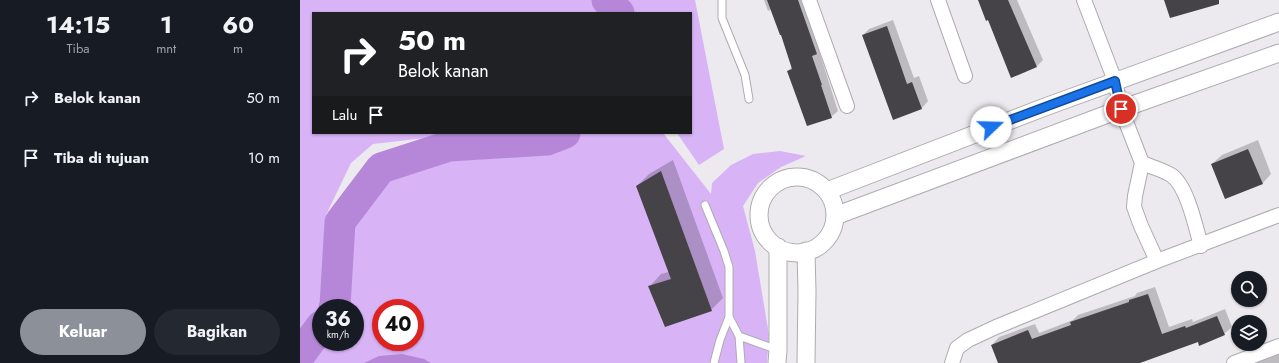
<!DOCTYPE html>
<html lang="id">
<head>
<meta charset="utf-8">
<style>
  :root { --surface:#171b24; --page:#242831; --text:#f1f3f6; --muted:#9ea1a6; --accent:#8c9099 }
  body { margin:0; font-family:Jost,sans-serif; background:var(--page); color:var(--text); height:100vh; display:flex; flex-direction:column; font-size:15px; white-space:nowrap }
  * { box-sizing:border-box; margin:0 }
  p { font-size:13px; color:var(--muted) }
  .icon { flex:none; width:22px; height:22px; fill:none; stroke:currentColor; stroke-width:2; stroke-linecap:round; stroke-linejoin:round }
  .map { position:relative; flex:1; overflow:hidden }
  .sheet { display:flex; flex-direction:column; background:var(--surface); width:300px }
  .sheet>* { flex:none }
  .hud { position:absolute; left:12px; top:12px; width:380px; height:122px; border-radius:0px; box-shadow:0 1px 3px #0004; background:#202124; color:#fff; overflow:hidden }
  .fabs { position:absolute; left:931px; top:271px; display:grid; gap:8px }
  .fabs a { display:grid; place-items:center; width:36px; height:36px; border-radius:50%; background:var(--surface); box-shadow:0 1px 3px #0004; font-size:20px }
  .speed { position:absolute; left:12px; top:299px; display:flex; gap:8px; font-size:20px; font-weight:700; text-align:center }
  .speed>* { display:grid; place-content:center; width:52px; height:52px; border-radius:50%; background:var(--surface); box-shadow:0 1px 3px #0004; line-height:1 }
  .speed small { font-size:10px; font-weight:400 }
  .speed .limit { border:6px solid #d22; background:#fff; color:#111 }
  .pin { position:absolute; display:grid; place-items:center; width:34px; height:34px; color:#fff; margin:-17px; border:2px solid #fff; border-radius:50%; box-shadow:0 1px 4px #0007 }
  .me { position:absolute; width:44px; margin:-22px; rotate:69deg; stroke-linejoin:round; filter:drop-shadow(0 0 3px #0008) }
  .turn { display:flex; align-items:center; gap:14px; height:84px; padding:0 20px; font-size:18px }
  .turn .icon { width:52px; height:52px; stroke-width:2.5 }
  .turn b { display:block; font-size:28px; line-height:34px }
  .then { display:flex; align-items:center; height:38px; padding:0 20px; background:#0003; gap:8px; font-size:15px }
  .eta { display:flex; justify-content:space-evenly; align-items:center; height:68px; text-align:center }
  .eta b { font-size:24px; font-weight:700; line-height:28px }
  .action { display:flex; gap:8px; margin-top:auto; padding:8px 20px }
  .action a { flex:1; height:46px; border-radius:24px; background:var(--accent); color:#fff; font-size:16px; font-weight:700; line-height:46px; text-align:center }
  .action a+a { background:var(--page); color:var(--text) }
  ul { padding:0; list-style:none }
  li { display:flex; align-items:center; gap:12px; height:60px; padding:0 20px }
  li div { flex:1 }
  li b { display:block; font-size:15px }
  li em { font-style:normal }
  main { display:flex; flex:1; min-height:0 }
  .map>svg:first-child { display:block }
</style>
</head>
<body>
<main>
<section class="sheet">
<div class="eta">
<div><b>14:15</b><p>Tiba</p></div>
<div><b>1</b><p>mnt</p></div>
<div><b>60</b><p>m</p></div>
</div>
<ul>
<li><svg class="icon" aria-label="right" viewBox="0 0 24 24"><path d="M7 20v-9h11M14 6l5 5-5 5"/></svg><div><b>Belok kanan</b></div><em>50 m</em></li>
<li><svg class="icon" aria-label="arrive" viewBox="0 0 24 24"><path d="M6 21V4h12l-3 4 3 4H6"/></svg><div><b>Tiba di tujuan</b></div><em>10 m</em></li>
</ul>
<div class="action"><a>Keluar</a><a>Bagikan</a></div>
</section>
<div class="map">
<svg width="979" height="363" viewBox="0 0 979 363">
  <rect width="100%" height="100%" fill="#edeaef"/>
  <path fill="#d8b3f5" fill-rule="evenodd" d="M0 0H395L424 149 399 165 377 133H391V13H13V133H363L411 194 412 183 431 165 453 154 480 151 506 156 481 167 458 183 443 206 455 251 469 335 467 363H0ZM152 135 235 142 104 161 39 235 23 286 22 274 26 215 51 163 73 144ZM21 308H55V342H21ZM81 308H115V342H81Z"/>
  <path fill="#b687d8" d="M102 354 124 359 131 363H64L79 356Z"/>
  <path fill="#0003" d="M464 0H507L524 46 519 51 538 111 531 117 488 71 492 67 482 34 472 9 468 11Z
    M679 0H717L743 60 737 66 688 18Z
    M593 20 614 78 619 76 628 101 622 108 594 119 563 35 569 29Z
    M958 140 971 174 962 184 912 164 922 155Z
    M373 160 423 298 411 310 350 286 361 274 369 272 337 186 349 174Z
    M855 287 869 327 892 319 893 322 925 309 932 327 924 334 898 341 837 363H699L692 345 699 337 735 324 739 333 773 320 778 315 835 296 837 293Z
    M979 353V363H956Z"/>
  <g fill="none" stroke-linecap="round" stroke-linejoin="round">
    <path stroke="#b687d8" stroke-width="31" d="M307 0 319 13
      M34 308 35 306 40 222 81 168 149 146 247 140 265 133
      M0 355 21 326"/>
  </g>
  <path fill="#454347" d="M467 0H498L517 54 512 56 522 85H521L532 118 507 126 487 71 492 69 481 35H480Z
    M678 0H708L737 67 711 78 688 20 686 21Z
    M864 0H919V4L870 18Z
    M587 26 607 84 612 82 622 109 593 120 562 35Z
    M948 149 963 184 925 199 911 164Z
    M361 171 412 311 365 327 348 286 371 279 336 186Z
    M848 294 862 334 885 326 886 328 917 316 925 335 899 346 898 342 840 363H698L691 345 728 330 732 339 771 325 770 322 829 302V300Z"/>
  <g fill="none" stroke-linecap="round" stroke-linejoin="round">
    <defs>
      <path id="service" d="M422 0V18L445 75 449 99
        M405 205 424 251 429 267V317L420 340 414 363
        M429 317 439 336 441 363
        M439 336 478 350"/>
      <path id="minor" d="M509 0 547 106
        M638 0 665 76
        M784 0 815 81 821 109 842 163 835 196 834 207 841 226 857 261
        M842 163C852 167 863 170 871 175 887 185 896 228 901 246
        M652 363 657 348 668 340 696 327 857 261 979 215
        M934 363 979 346"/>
      <path id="tertiary" d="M459 215a38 38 0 1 1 76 0a38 38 0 1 1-76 0Z
        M527 191 745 107 979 22
        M535 216 821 109 979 53
        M506 251 507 292 506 363
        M477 363 478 350V247"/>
    </defs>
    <use href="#service" stroke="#aeabb0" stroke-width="9"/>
    <use href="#minor" stroke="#aeabb0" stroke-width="16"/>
    <use href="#tertiary" stroke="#aeabb0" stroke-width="19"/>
    <use href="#service" stroke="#fff" stroke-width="7"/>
    <use href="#minor" stroke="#fff" stroke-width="14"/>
    <use href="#tertiary" stroke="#fff" stroke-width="17"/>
  </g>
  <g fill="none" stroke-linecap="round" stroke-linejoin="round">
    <defs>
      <path id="route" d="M691 127 815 81 821 109"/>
    </defs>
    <use href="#route" stroke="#114b97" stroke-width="10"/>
    <use href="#route" stroke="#1a73e8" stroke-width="7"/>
  </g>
</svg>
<div class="fabs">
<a><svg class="icon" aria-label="search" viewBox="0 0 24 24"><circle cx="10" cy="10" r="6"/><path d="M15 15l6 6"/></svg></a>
<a><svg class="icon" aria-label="layers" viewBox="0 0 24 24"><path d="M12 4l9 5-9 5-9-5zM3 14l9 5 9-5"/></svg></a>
</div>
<div class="speed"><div>36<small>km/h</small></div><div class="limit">40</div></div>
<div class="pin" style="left:821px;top:109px;background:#d93025"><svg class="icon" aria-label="arrive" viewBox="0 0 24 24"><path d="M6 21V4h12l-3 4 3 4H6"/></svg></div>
<svg class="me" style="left:691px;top:127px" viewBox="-20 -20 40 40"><circle r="19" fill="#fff"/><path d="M0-13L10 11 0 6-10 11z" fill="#1a73e8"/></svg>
<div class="hud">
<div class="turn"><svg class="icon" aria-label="right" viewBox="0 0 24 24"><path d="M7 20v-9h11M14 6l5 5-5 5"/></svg><div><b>50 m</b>Belok kanan</div></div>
<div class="then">Lalu<svg class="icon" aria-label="arrive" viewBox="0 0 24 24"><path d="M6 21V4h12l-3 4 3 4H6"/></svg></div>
</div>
</div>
</main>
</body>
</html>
